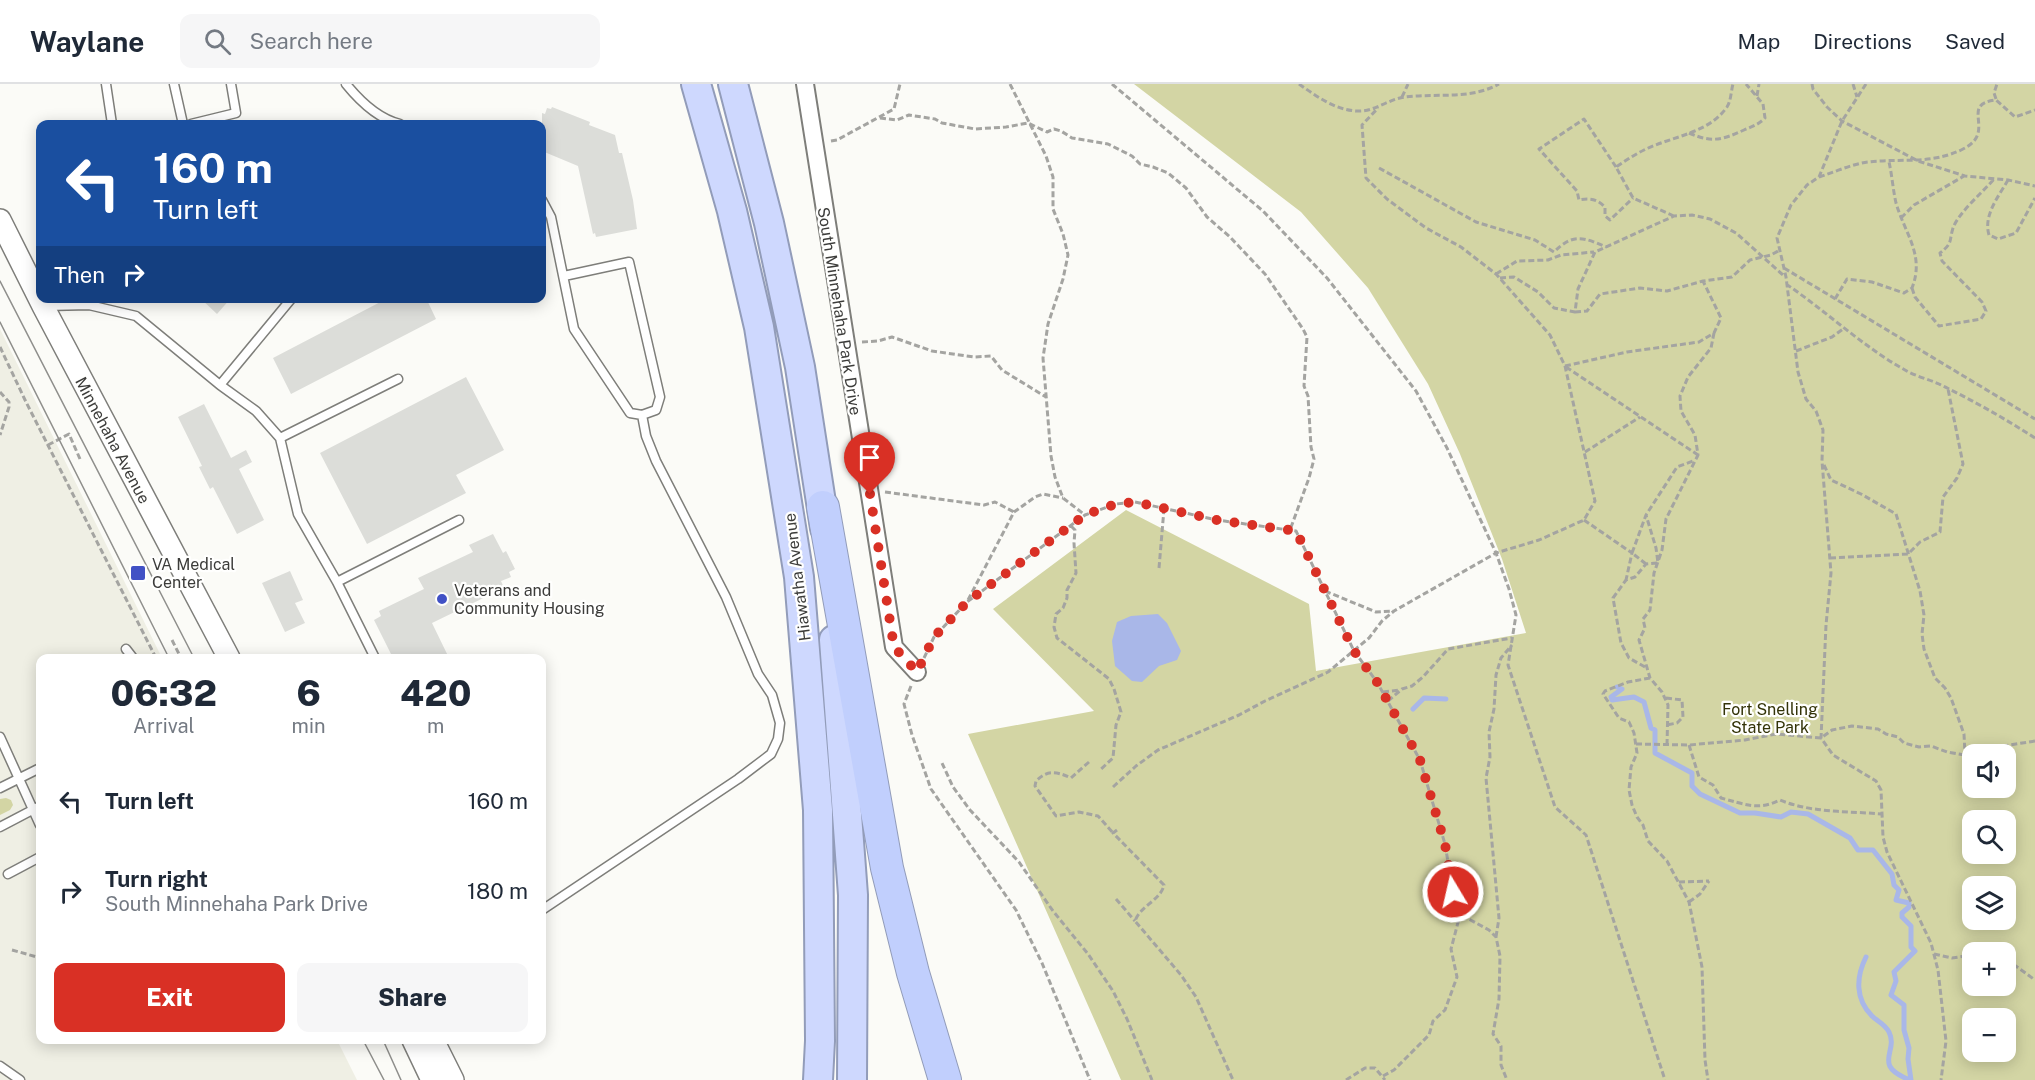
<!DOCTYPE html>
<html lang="en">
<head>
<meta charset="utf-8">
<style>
  :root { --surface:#fff; --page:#f6f6f7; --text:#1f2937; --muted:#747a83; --line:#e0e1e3; --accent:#d93025 }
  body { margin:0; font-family:"Public Sans",sans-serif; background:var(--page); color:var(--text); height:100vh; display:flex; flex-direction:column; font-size:22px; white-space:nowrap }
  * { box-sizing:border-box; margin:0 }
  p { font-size:20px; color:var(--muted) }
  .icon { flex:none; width:33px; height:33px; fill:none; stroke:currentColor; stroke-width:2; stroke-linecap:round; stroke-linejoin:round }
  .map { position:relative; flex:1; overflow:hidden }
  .details { position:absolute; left:36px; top:570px; width:510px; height:390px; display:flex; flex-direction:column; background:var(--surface); border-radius:12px; box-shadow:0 3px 15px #0003 }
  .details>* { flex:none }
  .hud { position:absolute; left:36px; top:36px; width:510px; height:183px; border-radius:12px; box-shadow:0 3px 15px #0003; background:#1a4fa0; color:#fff; overflow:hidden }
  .fabs { position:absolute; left:1962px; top:660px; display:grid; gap:12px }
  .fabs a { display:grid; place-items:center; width:54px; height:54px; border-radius:12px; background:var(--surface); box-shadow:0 3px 15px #0003; font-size:30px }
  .pin { position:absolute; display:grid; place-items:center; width:51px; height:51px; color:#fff; margin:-62px -26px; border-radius:50% 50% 50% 0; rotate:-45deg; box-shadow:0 0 6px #0007 }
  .pin .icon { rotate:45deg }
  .me { position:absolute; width:66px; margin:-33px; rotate:351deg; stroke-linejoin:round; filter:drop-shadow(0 0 4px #0008) }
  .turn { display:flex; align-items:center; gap:21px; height:126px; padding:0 18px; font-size:27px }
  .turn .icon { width:78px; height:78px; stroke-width:2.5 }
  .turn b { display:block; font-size:42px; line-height:51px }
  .then { display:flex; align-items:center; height:57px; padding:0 18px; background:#0003; gap:12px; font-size:22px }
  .eta { display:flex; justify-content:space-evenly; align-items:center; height:102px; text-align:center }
  .eta b { font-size:36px; font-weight:800; line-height:42px }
  .cta { display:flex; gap:12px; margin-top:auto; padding:12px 18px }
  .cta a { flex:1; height:69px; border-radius:12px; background:var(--accent); color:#fff; font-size:24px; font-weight:800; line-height:69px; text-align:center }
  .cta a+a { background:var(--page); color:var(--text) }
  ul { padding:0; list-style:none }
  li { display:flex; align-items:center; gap:18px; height:90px; padding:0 18px }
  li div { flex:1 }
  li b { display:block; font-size:22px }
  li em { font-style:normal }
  header { display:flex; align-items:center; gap:36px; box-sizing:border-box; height:84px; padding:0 30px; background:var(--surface); border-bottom:2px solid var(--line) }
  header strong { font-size:28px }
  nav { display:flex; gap:33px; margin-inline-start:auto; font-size:21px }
  .search { width:420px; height:54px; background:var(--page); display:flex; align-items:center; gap:15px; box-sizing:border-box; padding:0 21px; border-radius:12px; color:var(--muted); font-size:22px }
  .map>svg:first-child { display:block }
</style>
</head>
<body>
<header>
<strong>Waylane</strong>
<div class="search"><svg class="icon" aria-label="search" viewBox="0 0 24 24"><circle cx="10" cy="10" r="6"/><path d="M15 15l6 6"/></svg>Search here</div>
<nav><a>Map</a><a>Directions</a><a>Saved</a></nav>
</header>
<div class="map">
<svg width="2035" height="996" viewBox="0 0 2035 996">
  <rect width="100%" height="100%" fill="#fbfbf7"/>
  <path fill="#efefe4" d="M0 245 162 574H40V956H337L357 996H0Z"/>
  <path fill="#d3d5a4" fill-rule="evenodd" d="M1134 0H2035V996H1121L968 650 1094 627 993 525 1126 426 1309 520 1316 587 1526 549 1502 475 1460 370 1428 300 1368 204 1301 128ZM1972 670H2006V704H1972ZM1972 736H2006V770H1972ZM1972 802H2006V836H1972ZM1972 868H2006V902H1972ZM1972 934H2006V968H1972Z
    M6 714 11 716 13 721 10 726 0 731V715Z"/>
  <path fill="#a9b7e8" d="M1158 530 1167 539 1181 567 1177 576 1159 582 1142 598 1132 597 1115 582 1112 557 1117 538 1131 532Z"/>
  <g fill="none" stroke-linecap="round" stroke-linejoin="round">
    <path stroke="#a9b7e8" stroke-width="5" d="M1617 603 1622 605 1611 613 1612 616 1634 613 1644 618 1651 644 1655 646V669L1692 689V702L1700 710 1740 729H1755L1781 733 1791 728 1808 730 1850 754 1858 766H1873L1892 790 1894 801 1899 806 1896 816 1909 819V823L1902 829V833L1911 842V863L1915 867 1894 888 1896 897 1891 911 1904 921V946L1909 964 1908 975 1911 996
      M1413 625 1424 614 1446 615
      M1866 873C1856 893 1855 915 1872 932 1878 938 1885 940 1889 948 1899 968 1871 981 1910 996"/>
  </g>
  <path fill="#dcddd9" d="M552 23 590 38 589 41 615 51 619 69H622L633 116 637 145 596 153 595 149 593 150 578 82 542 67V29L545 30 547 24 551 25Z
    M200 214H231L217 230Z
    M388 214H426L436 235 291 310 273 274Z
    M466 293 504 366 456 391 466 409 367 460 320 369Z
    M204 320 231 374 246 366 252 378 239 385 264 436 237 450 213 403 210 405 199 383 202 382 178 333Z
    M493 450 503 469 506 467 515 485 509 488 511 493 501 497 504 504 432 539 449 574H393L374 536 381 532 379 527 424 505 418 494 473 468 469 461Z
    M290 487 303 516 295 519 305 539 285 548 262 499Z"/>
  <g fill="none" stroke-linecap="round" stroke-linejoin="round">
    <defs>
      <path id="service" d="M106 0 112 40
        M174 0 183 40
        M346 0C359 16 379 35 400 40
        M191 40 236 29 231 0
        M542 116 551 133 574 245 630 329 642 331 656 326 660 313 629 178 564 192
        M46 222 89 221 136 232 220 301 256 327 280 354 298 430 337 498 375 574
        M220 301 292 214
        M280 354 398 295
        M337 498 459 436
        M126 565 133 574
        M0 653 40 741
        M0 704 40 684
        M0 743 40 722
        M8 790 40 773
        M542 826 738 695 771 670 778 655 780 639 772 611 758 590 726 513 656 377 646 352 642 331
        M0 982 20 996"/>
      <path id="minor" d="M805 0 894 563 917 588"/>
      <path id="tertiary" d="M0 136 43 222 229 574
        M413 956 432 996
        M433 956 453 996"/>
      <path id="trunk" d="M696 0 732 127 759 243 799 493 818 726 820 957 818 996
        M733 0 769 139 800 283 825 444
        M834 556 853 811 852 996"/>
      <path id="motorway" d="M823 423 887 784 913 889 945 996"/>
    </defs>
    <use href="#service" stroke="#7e7e7a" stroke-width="11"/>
    <use href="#minor" stroke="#7e7e7a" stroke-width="20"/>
    <use href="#tertiary" stroke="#7e7e7a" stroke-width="24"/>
    <use href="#trunk" stroke="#929cb9" stroke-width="32"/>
    <use href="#motorway" stroke="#929cb9" stroke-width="34"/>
    <path stroke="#a4a4a1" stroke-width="3" stroke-dasharray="6 3" stroke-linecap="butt" d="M1010 0 1046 72 1053 93V125L1063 150 1068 171 1063 195 1048 240 1043 274 1051 372 1055 393 1063 414 1085 431
      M1112 0 1263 127 1327 194 1416 307 1447 364 1496 469 1509 505 1516 531 1508 581 1555 723 1586 751 1665 996
      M1299 0C1316 12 1335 26 1357 27 1375 28 1388 15 1405 13 1437 9 1470 16 1499 0
      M1812 0 1813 5 1827 23 1842 37 1918 77 1965 92 2008 96 2035 102
      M1853 0 1857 13
      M1866 0 1842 37 1819 93 1807 101 1791 121 1777 154 1786 193 1798 288 1806 315 1816 327 1823 346 1822 377 1831 489 1826 541 1821 654 1833 671 1876 697 1881 706 1883 753 1887 768 1931 859 1938 886 1946 957 1941 996
      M1757 12 1759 0
      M1402 13 1408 0
      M1996 15 1994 9 1997 0
      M880 34 897 36 909 31 935 35 942 39 975 45 1006 43 1028 39 1047 48 1054 45 1061 47 1072 54 1108 60 1132 72 1140 80 1153 83 1168 89 1186 104 1207 133 1230 153 1265 190 1303 245 1307 253 1304 302 1308 312 1311 363 1314 375 1309 394 1290 446
      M1689 49C1712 59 1722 56 1744 46 1753 42 1758 41 1765 34L1763 20 1746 0
      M831 57 837 56 894 25 900 0
      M1616 83 1584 35 1539 65 1577 107 1579 116C1590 114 1597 115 1605 123V132L1610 136 1633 114
      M1379 84 1476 138 1535 156 1554 168C1573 149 1583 153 1606 163
      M1819 93C1835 88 1852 80 1868 78 1901 74 1931 81 1963 65 1998 48 1958 20 1996 16L2015 33 2035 26
      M2008 96C1999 112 1983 131 1989 151L1998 155 2016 149 2035 114
      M1674 132 1633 114 1616 83C1625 77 1634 71 1644 66 1672 52 1708 50 1727 23 1731 17 1731 7 1733 0
      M1901 134 1914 121 1964 92
      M1784 184 2035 335
      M1496 190 1517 177 1548 176 1561 171 1594 168
      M1500 194 1514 193 1538 208 1554 224 1575 228 1578 205 1595 168 1674 132 1692 131 1710 135 1736 149 1784 192
      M1786 200C1826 227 1862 262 1905 286 1915 292 1928 295 1939 300 1972 316 2004 334 2035 354
      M1912 204 1915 213 1939 242 1981 235 1986 227 1982 218 1942 177 1940 169C1953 159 1949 157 1953 144 1959 128 1983 108 1994 95
      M1835 215 1847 195 1872 198 1904 209 1912 204C1925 171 1905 150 1896 119 1893 106 1892 91 1889 78
      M1575 228 1587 227 1600 210 1640 204 1667 207 1703 197 1732 193 1750 176 1771 171 1780 166
      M862 258 878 257 892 253 932 267 974 273 991 272 1002 286 1046 313
      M0 263 26 318 156 574
      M1796 267 1832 253 1843 245
      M1565 282 1627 268 1699 258 1714 249 1721 234 1703 197
      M1566 283 1698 371
      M0 308 9 318V323L0 351
      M48 361 69 350 80 375
      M1585 368 1640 333
      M1824 381 1831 396 1861 410 1896 430 1920 507 1924 531 1922 550 1924 565 1935 594 1945 604 1951 614 1964 650 1965 670
      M885 408 984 421 995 418 1014 428
      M1584 436 1632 469 1626 496
      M1071 442 1075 446 1074 459 1076 489 1067 506V514L1063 524 1056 530 1054 543 1057 554 1099 587 1109 595 1114 605 1121 628 1116 641 1113 674 1100 686
      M1830 474 1908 470 1920 458 1940 448 1943 413 1957 394 1963 380 1948 305
      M1646 480 1632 469 1646 431 1677 383 1693 377
      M1159 484 1164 425
      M1325 507 1376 528 1393 527
      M968 516 1014 428 1035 413 1043 410 1063 414
      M172 556 181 574
      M924 574 934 553 967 518 1085 431 1116 420 1135 418 1217 436 1296 447 1354 567 1377 598 1420 676 1445 760 1453 808 1461 827 1465 833 1489 846 1496 853 1500 872 1499 915 1493 950 1501 962V981L1507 996
      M1645 583 1629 574 1621 559 1613 514 1626 496 1635 493 1646 480 1658 479 1656 464 1646 431
      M1650 594 1628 598 1605 607 1603 610 1619 634 1629 638 1634 649 1637 669 1631 683 1629 706 1632 721 1637 733 1643 741 1648 757 1667 777 1689 818 1702 883 1705 976 1708 996
      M911 602 904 620 912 651 931 705 1016 826 1042 879 1090 996
      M1383 608 1400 606
      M1666 614 1682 616 1683 633 1677 639 1666 641
      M1388 617 1402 605 1412 602 1423 593 1448 565 1512 554
      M1636 660 1689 661 1745 656 1776 650 1821 654 1832 646 1852 642 1878 645 1886 650 1898 653 1904 659 1919 663 1931 662 1947 668 1965 671 1978 666 2035 657
      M1667 661 1668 621 1662 608 1650 594 1639 556 1645 544 1643 535 1650 526 1654 489 1662 466 1666 435 1698 371 1695 351 1681 327 1680 312 1688 293 1711 264 1714 249
      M1689 661 1699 693 1713 701 1721 714C1744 720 1758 727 1780 716 1811 729 1848 727 1881 730
      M1089 678 1071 694C1056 687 1047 686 1036 697L1035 702 1056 732 1079 728 1098 732 1113 749
      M942 679 953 703 970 726 1019 778 1053 827 1088 870 1113 907 1127 935 1152 996
      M1113 703 1136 682 1158 666 1239 631 1265 617 1328 588 1369 554 1382 537 1394 527 1496 469 1539 456 1584 436 1595 417 1565 282 1550 251 1496 190 1461 163 1426 144 1387 115 1366 94 1362 41 1378 24
      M1117 746 1113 749 1164 801C1161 816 1140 822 1135 837L1181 891 1196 913 1233 996
      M1679 798 1709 797
      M1116 815 1135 837
      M1689 818 1700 810 1709 797
      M1496 853 1499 834 1486 694 1490 673 1489 648 1494 625 1496 591 1501 574 1512 561
      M12 866 37 873
      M1987 868H1996
      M1934 870 1952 874 1972 871
      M2006 875 2035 896
      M1383 992 1394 986 1429 951 1433 937 1445 926 1457 893 1451 865 1461 827
      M1346 996 1365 984H1375L1385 996"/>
    <use href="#service" stroke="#fff" stroke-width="8"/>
    <use href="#minor" stroke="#fff" stroke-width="16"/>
    <use href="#tertiary" stroke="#fff" stroke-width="21"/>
    <use href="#trunk" stroke="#ced8fe" stroke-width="28"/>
    <use href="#motorway" stroke="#c1cffd" stroke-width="32"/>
    <path stroke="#8f8f8c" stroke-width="1.5" d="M0 197 194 574
      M0 238 169 574
      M363 956 384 996
      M383 956 401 996"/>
  </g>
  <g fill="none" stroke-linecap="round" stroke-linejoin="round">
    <path stroke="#d93025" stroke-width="10" stroke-dasharray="0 18" d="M870 410 894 563 917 588 934 553 967 518 1085 431 1116 420 1135 418 1217 436 1296 447 1354 567 1377 598 1420 676 1445 760 1453 808"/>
  </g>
  <g fill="#4151c5" stroke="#fffffe" stroke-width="2">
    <rect x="130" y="481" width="16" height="16" rx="3"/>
    <circle cx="442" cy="515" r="6"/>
  </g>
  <g text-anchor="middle" stroke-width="4.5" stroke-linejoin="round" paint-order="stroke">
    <g font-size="16" fill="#3c3c3a" stroke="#fffffe">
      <text transform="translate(840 227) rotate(81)" y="6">South Minnehaha Park Drive</text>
      <text transform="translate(113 356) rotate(62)" y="6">Minnehaha Avenue</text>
      <text transform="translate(797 493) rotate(-97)" y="6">Hiawatha Avenue</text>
    </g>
    <g font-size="16" fill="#3c3c3a" stroke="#fffffe" text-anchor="start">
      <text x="152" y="486">VA Medical<tspan x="152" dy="18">Center</tspan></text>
      <text x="454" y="512">Veterans and<tspan x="454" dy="18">Community Housing</tspan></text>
    </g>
    <g font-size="16" fill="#333308" stroke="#fffffe">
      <text x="1770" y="631">Fort Snelling<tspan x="1770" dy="18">State Park</tspan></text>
    </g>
  </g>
</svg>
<div class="fabs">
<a><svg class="icon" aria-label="sound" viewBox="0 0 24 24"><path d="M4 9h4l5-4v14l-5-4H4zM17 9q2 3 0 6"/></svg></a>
<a><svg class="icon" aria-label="search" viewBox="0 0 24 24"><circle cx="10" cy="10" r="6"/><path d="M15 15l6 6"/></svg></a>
<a><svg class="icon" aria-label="layers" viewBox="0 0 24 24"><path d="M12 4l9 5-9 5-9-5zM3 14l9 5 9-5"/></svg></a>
<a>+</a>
<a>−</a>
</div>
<div class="pin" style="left:870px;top:410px;background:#d93025"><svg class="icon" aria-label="arrive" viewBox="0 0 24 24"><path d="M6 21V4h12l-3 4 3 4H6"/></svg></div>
<svg class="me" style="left:1453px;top:808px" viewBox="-20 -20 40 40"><circle r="17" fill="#d93025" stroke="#fff" stroke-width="3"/><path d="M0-11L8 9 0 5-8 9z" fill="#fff"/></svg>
<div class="hud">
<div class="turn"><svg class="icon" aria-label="left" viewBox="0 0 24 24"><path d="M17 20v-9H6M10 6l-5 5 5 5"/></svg><div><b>160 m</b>Turn left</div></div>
<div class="then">Then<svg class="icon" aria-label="right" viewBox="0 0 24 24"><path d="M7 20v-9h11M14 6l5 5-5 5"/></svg></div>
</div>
<section class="details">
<div class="eta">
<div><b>06:32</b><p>Arrival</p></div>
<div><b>6</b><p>min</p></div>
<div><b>420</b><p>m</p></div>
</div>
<ul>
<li><svg class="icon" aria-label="left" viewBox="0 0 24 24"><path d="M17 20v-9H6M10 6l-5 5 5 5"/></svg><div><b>Turn left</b></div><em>160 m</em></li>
<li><svg class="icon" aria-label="right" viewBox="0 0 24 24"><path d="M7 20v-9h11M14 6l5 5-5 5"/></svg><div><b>Turn right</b><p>South Minnehaha Park Drive</p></div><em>180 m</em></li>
</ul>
<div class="cta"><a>Exit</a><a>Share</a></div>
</section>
</div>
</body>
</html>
